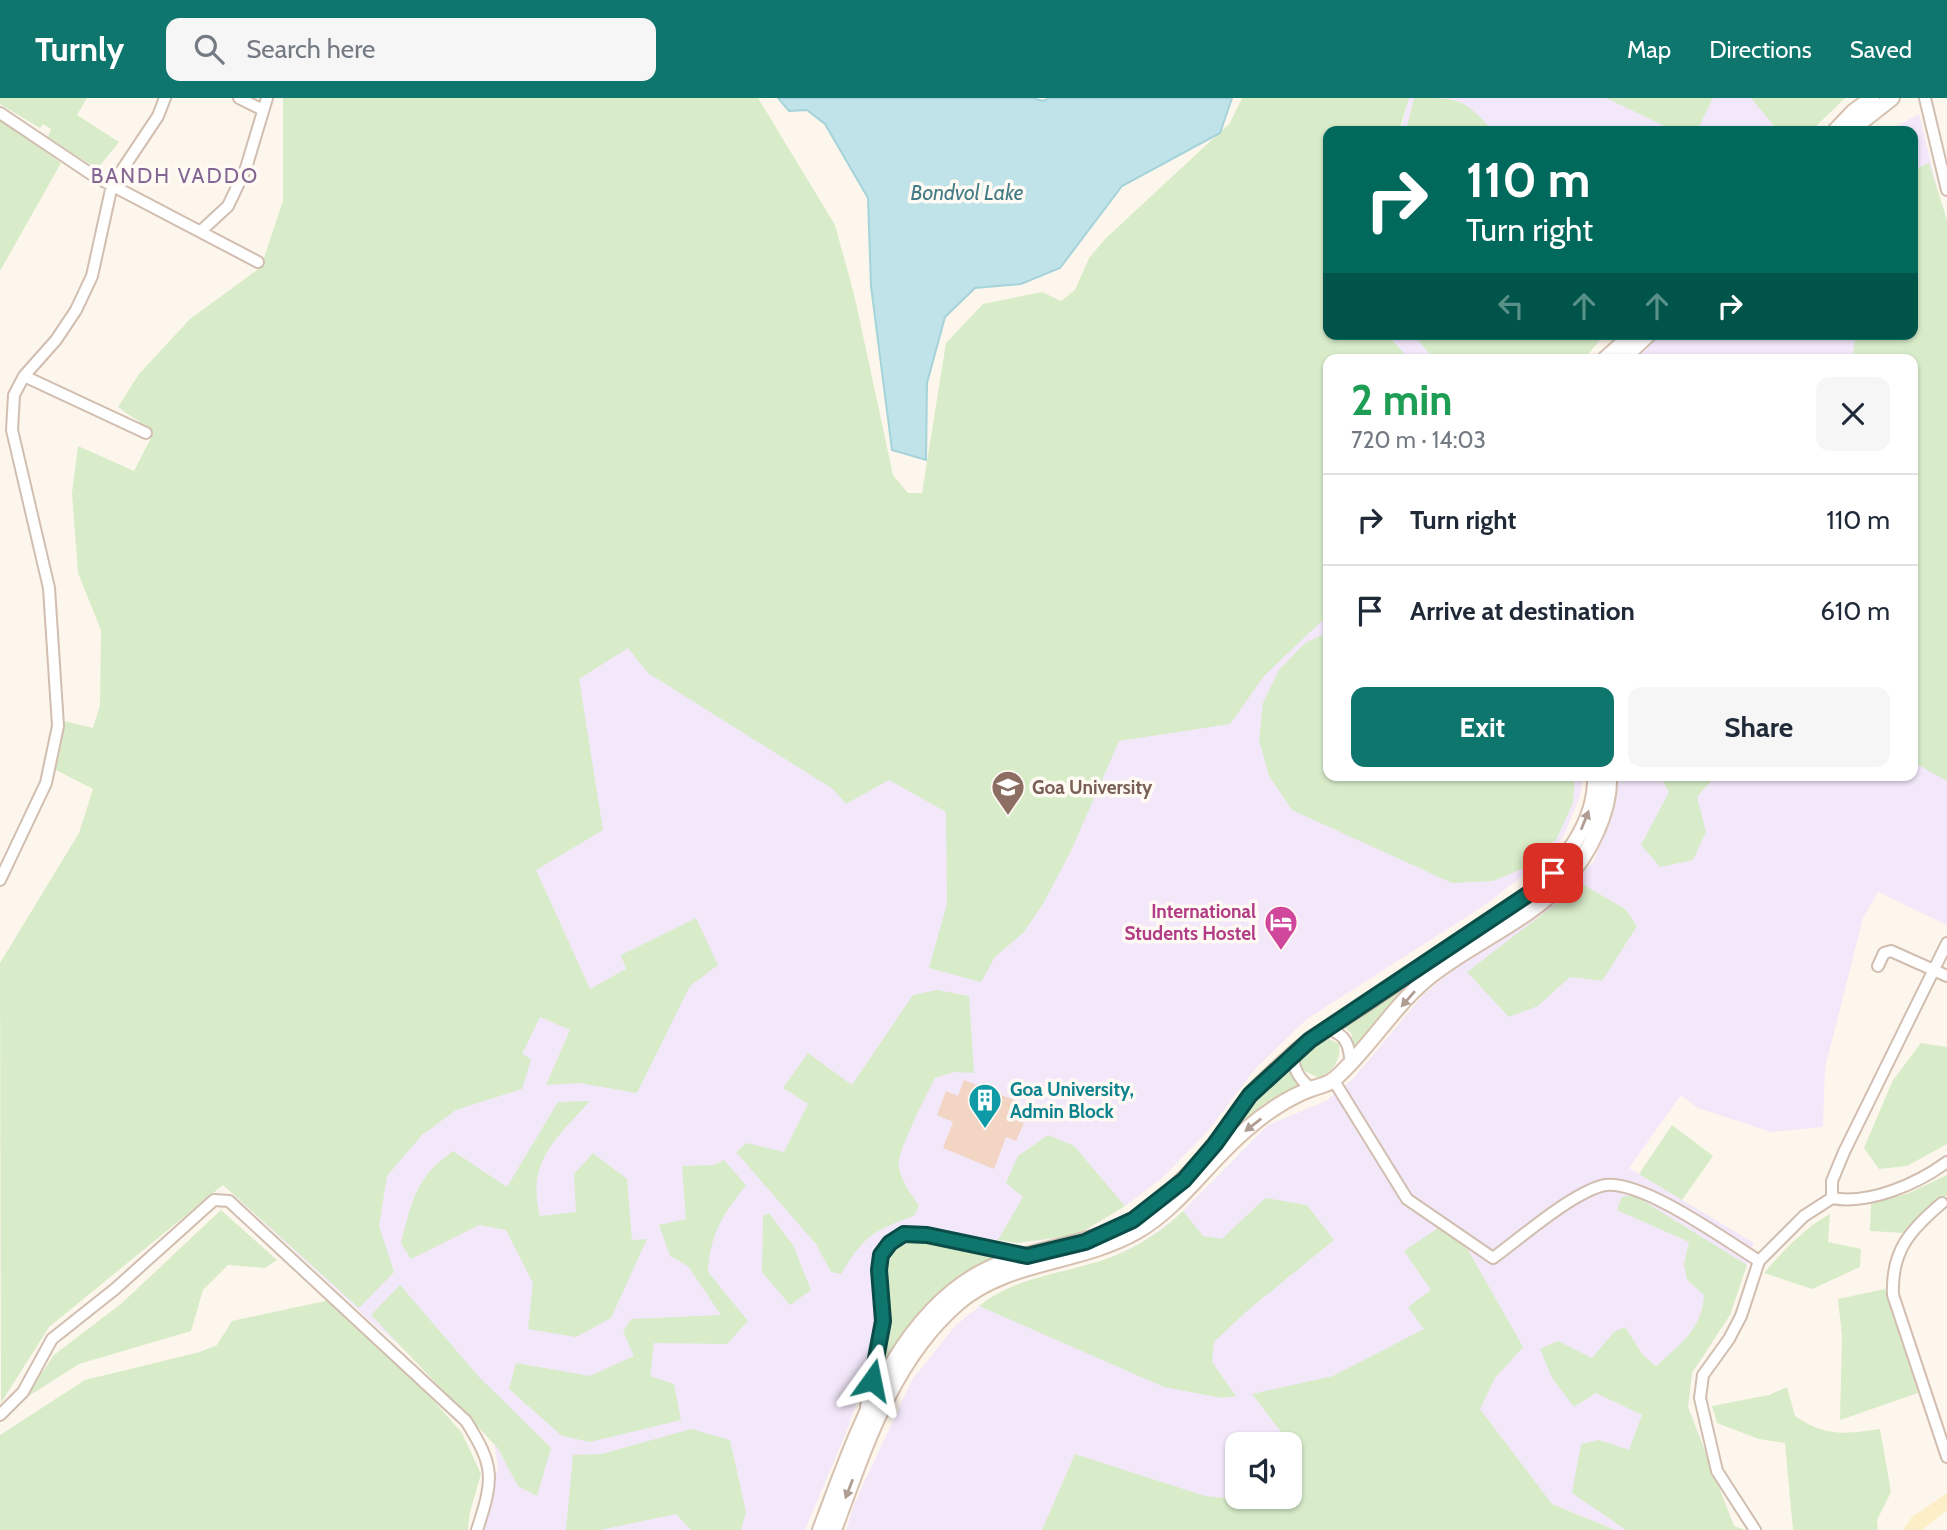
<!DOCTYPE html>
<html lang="en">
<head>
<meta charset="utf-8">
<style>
  :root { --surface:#fff; --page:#f6f6f7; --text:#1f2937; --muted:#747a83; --line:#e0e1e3; --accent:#0f766e }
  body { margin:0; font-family:Cabin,sans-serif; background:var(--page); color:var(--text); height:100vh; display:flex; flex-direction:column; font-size:26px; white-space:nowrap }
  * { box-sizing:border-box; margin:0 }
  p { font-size:23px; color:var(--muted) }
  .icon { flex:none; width:38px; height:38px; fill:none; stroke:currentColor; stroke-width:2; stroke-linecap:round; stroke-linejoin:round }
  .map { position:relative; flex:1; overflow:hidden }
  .panel { position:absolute; left:1323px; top:256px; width:595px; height:427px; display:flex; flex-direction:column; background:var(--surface); border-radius:14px; box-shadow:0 2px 5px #0004 }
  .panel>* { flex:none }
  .banner { position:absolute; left:1323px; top:28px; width:595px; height:214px; border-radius:14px; box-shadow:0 2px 5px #0004; background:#00695c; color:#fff; overflow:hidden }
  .controls { position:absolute; left:1225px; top:1334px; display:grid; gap:14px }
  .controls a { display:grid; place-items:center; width:77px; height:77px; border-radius:14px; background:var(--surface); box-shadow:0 2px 5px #0004; font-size:35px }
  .pin { position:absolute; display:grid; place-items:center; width:60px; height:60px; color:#fff; margin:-30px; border-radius:14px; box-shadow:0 4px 10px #0006 }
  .me { position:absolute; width:77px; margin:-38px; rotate:12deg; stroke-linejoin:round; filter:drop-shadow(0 0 5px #0008) }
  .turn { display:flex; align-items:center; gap:24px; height:147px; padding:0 28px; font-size:32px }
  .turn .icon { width:91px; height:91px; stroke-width:2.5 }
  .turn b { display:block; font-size:49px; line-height:60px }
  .lanes { display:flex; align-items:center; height:66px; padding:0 28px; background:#0003; justify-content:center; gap:35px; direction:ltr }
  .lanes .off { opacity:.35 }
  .round { display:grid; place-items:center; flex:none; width:74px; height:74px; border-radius:14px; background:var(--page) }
  .headline { display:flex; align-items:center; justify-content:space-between; height:119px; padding:0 28px }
  h1 { font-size:42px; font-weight:700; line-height:52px; color:#1e9e55 }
  .primary-button { display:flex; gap:14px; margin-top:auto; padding:14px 28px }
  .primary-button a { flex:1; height:80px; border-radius:14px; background:var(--accent); color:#fff; font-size:28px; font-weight:700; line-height:80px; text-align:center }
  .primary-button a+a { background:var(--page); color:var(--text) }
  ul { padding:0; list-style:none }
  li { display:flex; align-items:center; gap:21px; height:91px; padding:0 28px; border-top:2px solid var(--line) }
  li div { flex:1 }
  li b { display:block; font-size:26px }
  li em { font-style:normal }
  header { display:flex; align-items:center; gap:42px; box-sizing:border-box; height:98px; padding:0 35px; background:var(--accent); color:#fff }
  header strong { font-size:33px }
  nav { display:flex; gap:38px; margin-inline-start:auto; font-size:24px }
  .search { width:490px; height:63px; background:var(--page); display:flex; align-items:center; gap:18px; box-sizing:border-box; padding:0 24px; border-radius:14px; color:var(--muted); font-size:26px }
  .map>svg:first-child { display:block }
</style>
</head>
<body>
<header>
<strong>Turnly</strong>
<div class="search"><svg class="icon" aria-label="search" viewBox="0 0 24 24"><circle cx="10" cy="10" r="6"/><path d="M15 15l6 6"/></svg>Search here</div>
<nav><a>Map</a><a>Directions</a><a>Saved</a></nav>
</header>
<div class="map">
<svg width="1947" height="1432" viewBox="0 0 1947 1432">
  <rect width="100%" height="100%" fill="#fdf6ec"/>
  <path fill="#f3e8fa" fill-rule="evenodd" d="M1408 0H1845L1811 33H1401Z
    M1919 16 1947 131V827L1878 794 1863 820 1825 970 1823 1029 1771 1034 1698 1010 1681 997 1629 1070 1754 1145 1730 1217 1692 1275 1688 1309 1734 1428 1711 1432H1615L1552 1406 1426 1425 1205 1398 1147 1432H846L855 1404 912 1282 956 1227 989 1201 1023 1184 1103 1163 1141 1145 1176 1120 1268 1027 1326 1003 1353 981 1423 897 1456 870 1566 793 1594 763 1614 711 1620 677H1913V261H1635L1661 236H1913V33H1887ZM1237 1346H1290V1398H1237Z
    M1328 236H1605L1584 261H1328V677H1584L1579 701 1564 737 1549 758 1482 809 1307 921 1255 971 1207 1034 1162 1080 1125 1108 1077 1137 1017 1145 913 1129 899 1133 877 1156 872 1168 875 1251 848 1330 805 1432H484L498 1369 493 1339 448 1287 370 1223 223 1087 414 569 728 527Z"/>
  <path fill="#d8ecc9" d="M0 0H87L77 17 119 44 97 71 48 39 51 31 43 26 40 30 0 6Z
    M283 0H758L835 127 854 196 893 377 908 395H922L946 245 983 206 1042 194 1061 203 1075 192 1089 160 1105 141 1230 25 1242 0H1409L1399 33H1328V236H1387L1409 261H1328V517L1264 578 1230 626 1119 643 1071 753 1043 806 1024 834 995 859 981 884 929 870 947 806 946 714 889 682 846 706 833 691 648 575 628 550 579 581 603 732 536 772 590 891 626 871 621 857 696 820 718 867 690 888 637 995 579 985 546 987 570 932 540 919 522 956 531 961 522 991 456 1012 422 1037 387 1078 379 1128 394 1174 359 1210 223 1087 49 1229 1 1305 0 865 79 735 93 691 56 672 64 623 93 630 100 607 101 532 78 475 72 395 78 348 134 373 154 334 118 309 139 276 190 221 261 169 283 103Z
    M1414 0C1463 0 1461 0 1494 33H1406Z
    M1606 0H1713L1697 33H1675Z
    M1751 0H1845L1811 33H1778Z
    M0 22 61 65 0 173Z
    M1929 65 1947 122V683L1913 664V261H1852L1856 236H1913V72Z
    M1413 236H1605L1584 261H1434Z
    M1328 534V677H1575L1573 705 1557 740 1529 768 1493 783 1452 785 1292 712 1269 678 1259 642 1263 605 1279 572 1305 545Z
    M1659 677H1716L1697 699 1706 734 1693 762 1660 769 1641 747 1669 694Z
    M1582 786 1625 811 1637 828 1602 883 1570 879 1538 908 1509 919 1467 874Z
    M1445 862 1356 954 1351 935 1340 926Z
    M937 892 969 898 974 975 954 974 935 980C925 999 903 1043 899 1062 897 1077 910 1095 919 1107L914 1118C872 1133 864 1138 841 1176L831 1174 816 1146 736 1054 747 1045 784 1054 808 1006 783 990 808 955 852 987 913 897Z
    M1329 941 1339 946C1341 963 1334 970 1320 981L1303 972 1301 962C1307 952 1316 943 1329 941Z
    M1921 945 1947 949V1046L1907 1068 1879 1071 1864 1050 1893 982Z
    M1290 970 1296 986 1302 990 1265 1005 1239 1026 1265 994Z
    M590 1003C556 1041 526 1063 540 1118L576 1114 574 1076 593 1055 627 1081 632 1142 647 1141 611 1220 576 1239 528 1231 533 1185 506 1132 479 1127 411 1161 401 1145C412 1103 415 1080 453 1053L507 1089 558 1004Z
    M1672 1027 1713 1058 1682 1102 1639 1076Z
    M1048 1037 1074 1048 1125 1108 1077 1137 1017 1145 998 1142 1023 1099 1006 1085 1018 1058Z
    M724 1062 746 1087C723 1117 710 1135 708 1174L748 1223 727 1246 654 1245 650 1278 674 1286 681 1322 590 1344 562 1338 509 1291 516 1265 590 1278 634 1258 623 1233 631 1221 721 1217 688 1168 670 1158 659 1127 686 1121 682 1068 714 1067Z
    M1947 1077V1097L1904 1135 1870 1133 1871 1106 1909 1095Z
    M1634 1097 1747 1167 1730 1217 1692 1275 1688 1309 1734 1428 1745 1432H1626L1572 1395 1581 1346 1599 1342 1629 1352 1642 1317 1596 1295 1574 1309 1552 1280 1540 1251 1558 1243 1592 1260 1614 1234 1625 1229 1643 1257 1656 1268C1680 1247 1702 1231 1704 1197L1687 1182 1684 1166 1689 1144 1617 1112 1622 1099Z
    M1265 1100 1307 1107 1334 1142 1247 1213 1214 1244 1212 1264 1236 1298 1222 1300 1164 1289 979 1208C1014 1180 1059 1176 1100 1163 1130 1154 1161 1135 1183 1113L1203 1138 1222 1141Z
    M221 1112 277 1162 265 1170 228 1167 203 1192 191 1233 79 1266 24 1301 54 1257 122 1205Z
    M769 1115 793 1147 811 1192 790 1207 762 1174 763 1118Z
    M1830 1116 1828 1144 1861 1151 1860 1169 1812 1191 1764 1175C1784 1152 1803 1131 1830 1116Z
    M1441 1128 1468 1152 1523 1249 1495 1280 1480 1311 1552 1406 1615 1432H1042L1075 1356 1205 1398 1242 1402 1248 1398H1290V1368L1301 1360 1252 1296 1333 1278 1424 1231 1408 1209 1431 1192 1404 1153Z
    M912 1144H933L1008 1159 885 1267C891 1223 874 1190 896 1150Z
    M400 1187 479 1279 551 1350 537 1398 518 1388 497 1349 371 1217Z
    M1885 1191 1918 1295 1840 1322 1842 1238 1838 1201Z
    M330 1202 419 1286 462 1335 481 1376 470 1414 468 1432H0V1337L85 1282 200 1254 217 1247 232 1223Z
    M1787 1289 1795 1318C1825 1339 1845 1336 1880 1331L1891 1394 1877 1422 1878 1432H1793L1785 1345 1759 1341 1717 1325 1712 1308 1769 1297Z
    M691 1331 730 1342 746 1414 741 1432H691L676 1416 600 1432H566L573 1357 602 1356Z"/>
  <path fill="#fcefc7" d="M1947 1395V1412L1922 1432H1903L1912 1419Z"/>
  <path fill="#bfe3e8" stroke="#a5d3da" stroke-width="2" d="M778 0H1033L1043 3 1049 0H1232L1220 35 1122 88 1060 170 1021 186 975 190 945 219 927 285 926 362 892 352 871 188 868 100 825 26 807 12 789 13Z"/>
  <path fill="#f3d5c3" d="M964 982 1019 1004 1012 1020 1024 1025 1016 1043 1006 1039 994 1071 943 1050 953 1024 937 1017 946 993 958 998Z"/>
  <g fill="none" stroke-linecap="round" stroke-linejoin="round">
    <defs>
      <path id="street" d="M239 0 263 12
        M1925 0 1947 92
        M0 15 94 78 258 164
        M202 132 228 108 246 70 267 0
        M24 278 146 335
        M0 782 46 685 58 628 49 490 12 332 14 297 24 278 56 242 76 212 92 178 112 87 158 18 165 0
        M1878 868 1884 855 1891 853 1947 878
        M1326 930C1342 936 1348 941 1350 959
        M1294 955C1292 971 1299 980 1311 991
        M1334 983 1407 1101 1493 1160C1522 1139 1568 1098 1601 1088 1636 1077 1727 1143 1759 1163L1804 1118 1832 1100C1869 1107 1917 1086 1947 1064
        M1832 1100V1083L1844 1054 1947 845
        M1942 1105C1910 1132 1891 1153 1893 1197L1947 1359
        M866 1308C873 1280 882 1252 883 1223 883 1203 875 1180 881 1159 883 1149 897 1137 908 1136 940 1134 990 1152 1023 1157
        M0 1317 23 1294 52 1241 115 1191 214 1102 229 1103 466 1323C495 1369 494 1380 477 1432
        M1755 1432 1717 1373 1700 1300 1703 1277 1729 1241 1741 1218 1759 1163"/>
      <path id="secondary" d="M1835 33 1853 14 1872 0
        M1850 33 1892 0
        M1605 261 1633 236
        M1622 261 1649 236
        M820 1432C856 1338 898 1203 1002 1165 1057 1144 1106 1147 1154 1107 1177 1089 1199 1067 1217 1043 1229 1028 1239 1010 1251 996 1264 982 1279 969 1293 956 1315 936 1339 924 1363 908 1419 870 1474 833 1530 795 1563 767 1597 724 1595 677
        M834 1432C864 1352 891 1263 958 1205 1008 1162 1079 1166 1136 1134 1181 1108 1208 1063 1248 1030 1265 1015 1289 999 1311 991 1322 987 1331 986 1340 976 1373 945 1397 903 1433 876 1474 844 1527 823 1563 785 1588 758 1611 714 1609 677"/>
    </defs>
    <use href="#street" stroke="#d1beb0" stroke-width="14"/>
    <use href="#secondary" stroke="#d6c0b0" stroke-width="18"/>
    <use href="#street" stroke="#fff" stroke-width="10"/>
    <use href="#secondary" stroke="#fff" stroke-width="14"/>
  </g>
  <defs><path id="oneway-solid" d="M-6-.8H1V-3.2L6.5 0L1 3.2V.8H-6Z" transform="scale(1.75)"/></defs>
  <g fill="#af9d94">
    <use href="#oneway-solid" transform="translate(1585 722) rotate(-68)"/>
    <use href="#oneway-solid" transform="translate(1408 901) rotate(131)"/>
    <use href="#oneway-solid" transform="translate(1253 1027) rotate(142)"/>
    <use href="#oneway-solid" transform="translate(849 1391) rotate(111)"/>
  </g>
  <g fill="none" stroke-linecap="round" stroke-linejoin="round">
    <defs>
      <path id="route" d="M872 1282 883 1223 879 1172 881 1157 890 1145 904 1136 927 1137 1027 1158 1085 1144 1133 1122 1184 1082 1215 1046 1250 997 1310 942 1530 795 1553 775"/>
    </defs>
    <use href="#route" stroke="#0a4d48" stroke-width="18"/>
    <use href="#route" stroke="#0f766e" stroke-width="12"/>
  </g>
  <defs>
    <symbol id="university-pin" viewBox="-11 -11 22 30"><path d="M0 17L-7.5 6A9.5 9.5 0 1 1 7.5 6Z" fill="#8d6e63" stroke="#fffaf3"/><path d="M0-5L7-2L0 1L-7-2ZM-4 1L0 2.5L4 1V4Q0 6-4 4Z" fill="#fff"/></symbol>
    <symbol id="hotel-pin" viewBox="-11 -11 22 30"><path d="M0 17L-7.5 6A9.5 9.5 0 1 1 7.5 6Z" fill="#d1479c" stroke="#fffaf3"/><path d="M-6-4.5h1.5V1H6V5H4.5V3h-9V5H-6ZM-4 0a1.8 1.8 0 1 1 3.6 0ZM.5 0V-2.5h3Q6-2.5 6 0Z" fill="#fff"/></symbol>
    <symbol id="building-pin" viewBox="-11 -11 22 30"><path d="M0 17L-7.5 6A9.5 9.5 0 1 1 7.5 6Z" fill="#0f9aa8" stroke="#fffaf3"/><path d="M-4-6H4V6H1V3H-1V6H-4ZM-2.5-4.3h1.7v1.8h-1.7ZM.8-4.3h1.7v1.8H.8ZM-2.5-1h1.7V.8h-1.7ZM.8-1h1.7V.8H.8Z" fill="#fff"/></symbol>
  </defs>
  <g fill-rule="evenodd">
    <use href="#university-pin" x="989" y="670" width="38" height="52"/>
    <use href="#hotel-pin" x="1262" y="805" width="38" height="52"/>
    <use href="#building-pin" x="966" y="983" width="38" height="52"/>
  </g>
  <g text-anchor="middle" stroke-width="7" stroke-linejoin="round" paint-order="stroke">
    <g font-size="19" font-weight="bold" fill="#785e54" stroke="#fffaf3" text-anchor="start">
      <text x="1032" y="696">Goa University</text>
    </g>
    <g font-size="19" font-weight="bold" fill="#b23c85" stroke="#fffaf3" text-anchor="end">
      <text x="1256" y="820">International<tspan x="1256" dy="22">Students Hostel</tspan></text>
    </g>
    <g font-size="19" font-weight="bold" fill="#0d838f" stroke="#fffaf3" text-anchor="start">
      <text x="1010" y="998">Goa University,<tspan x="1010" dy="22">Admin Block</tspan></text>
    </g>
    <g font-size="21" letter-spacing="2" fill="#846695" stroke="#fffaf3">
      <text x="175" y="85">BANDH VADDO</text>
    </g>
    <g font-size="21" font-style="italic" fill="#437c86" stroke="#fffaf3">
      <text x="967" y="102">Bondvol Lake</text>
    </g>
  </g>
</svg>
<div class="controls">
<a><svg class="icon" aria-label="sound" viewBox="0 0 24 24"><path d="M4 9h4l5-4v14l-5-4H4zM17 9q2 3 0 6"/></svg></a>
</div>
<div class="pin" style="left:1553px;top:775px;background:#d93025"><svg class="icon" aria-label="arrive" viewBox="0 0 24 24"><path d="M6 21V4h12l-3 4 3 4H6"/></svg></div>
<svg class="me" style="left:872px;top:1282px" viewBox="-20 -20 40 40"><path d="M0-17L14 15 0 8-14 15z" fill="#0f766e" stroke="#fff" stroke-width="4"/></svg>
<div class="banner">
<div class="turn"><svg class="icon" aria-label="right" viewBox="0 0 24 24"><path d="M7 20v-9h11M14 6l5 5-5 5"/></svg><div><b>110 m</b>Turn right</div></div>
<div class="lanes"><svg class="icon off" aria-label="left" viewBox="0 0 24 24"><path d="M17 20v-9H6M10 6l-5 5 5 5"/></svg><svg class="icon off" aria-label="ahead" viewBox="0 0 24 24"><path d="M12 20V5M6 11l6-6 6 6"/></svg><svg class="icon off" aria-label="ahead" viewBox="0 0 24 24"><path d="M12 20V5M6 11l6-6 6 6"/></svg><svg class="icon" aria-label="right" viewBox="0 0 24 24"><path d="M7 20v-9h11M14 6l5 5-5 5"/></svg></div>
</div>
<section class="panel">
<div class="headline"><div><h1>2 min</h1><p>720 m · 14:03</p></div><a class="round"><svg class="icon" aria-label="close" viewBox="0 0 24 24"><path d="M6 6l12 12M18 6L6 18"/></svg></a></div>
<ul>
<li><svg class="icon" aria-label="right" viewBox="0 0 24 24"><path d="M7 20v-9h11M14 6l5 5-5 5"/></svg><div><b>Turn right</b></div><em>110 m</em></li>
<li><svg class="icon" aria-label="arrive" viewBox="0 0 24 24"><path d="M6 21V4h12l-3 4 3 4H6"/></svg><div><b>Arrive at destination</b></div><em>610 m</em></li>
</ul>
<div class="primary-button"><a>Exit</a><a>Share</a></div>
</section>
</div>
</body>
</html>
